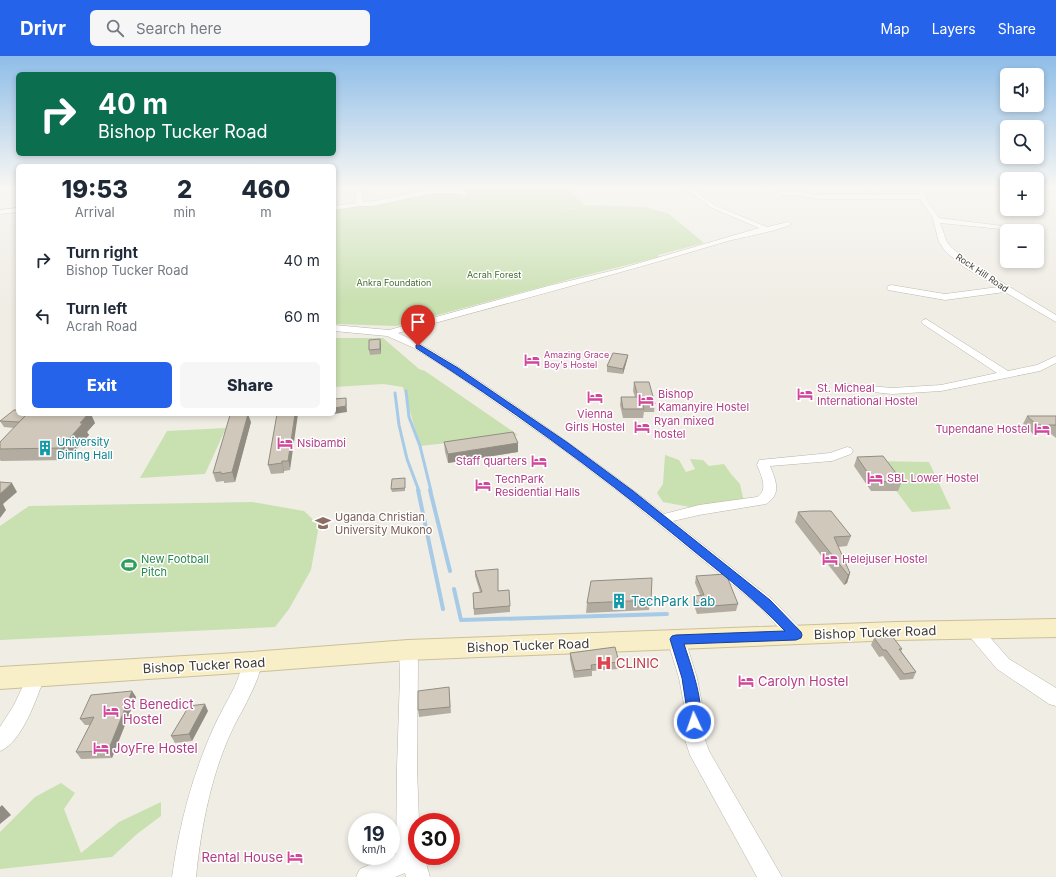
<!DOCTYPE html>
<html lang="en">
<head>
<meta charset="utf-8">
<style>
  :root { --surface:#fff; --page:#f6f6f7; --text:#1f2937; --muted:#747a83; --accent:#2563eb }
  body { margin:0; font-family:Inter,sans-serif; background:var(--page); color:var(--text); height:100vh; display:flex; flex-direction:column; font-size:15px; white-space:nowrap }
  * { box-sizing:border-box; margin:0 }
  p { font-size:13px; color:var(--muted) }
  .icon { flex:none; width:22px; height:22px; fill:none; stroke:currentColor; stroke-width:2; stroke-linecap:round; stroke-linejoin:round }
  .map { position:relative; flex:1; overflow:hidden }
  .side { position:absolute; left:16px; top:108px; width:320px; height:252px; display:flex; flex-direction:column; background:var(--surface); border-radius:6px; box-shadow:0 2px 6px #0003 }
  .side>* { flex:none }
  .guide { position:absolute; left:16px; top:16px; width:320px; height:84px; border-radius:6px; box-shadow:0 2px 6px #0003; background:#0b6e4f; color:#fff; overflow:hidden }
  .tools { position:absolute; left:1000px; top:12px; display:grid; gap:8px }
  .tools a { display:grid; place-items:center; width:44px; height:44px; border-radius:6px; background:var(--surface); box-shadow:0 2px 6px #0003; font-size:20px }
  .speed { position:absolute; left:348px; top:757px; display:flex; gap:8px; font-size:20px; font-weight:700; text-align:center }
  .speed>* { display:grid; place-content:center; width:52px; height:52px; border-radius:50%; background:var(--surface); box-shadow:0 2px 6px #0003; line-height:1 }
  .speed small { font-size:10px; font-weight:400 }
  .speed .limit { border:6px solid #d22; background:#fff; color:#111 }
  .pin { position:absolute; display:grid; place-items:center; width:34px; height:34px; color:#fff; margin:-41px -17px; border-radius:50% 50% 50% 0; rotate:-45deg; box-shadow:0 0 4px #0007 }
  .pin .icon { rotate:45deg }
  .me { position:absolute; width:44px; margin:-22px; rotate:357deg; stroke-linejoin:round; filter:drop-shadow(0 0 3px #0008) }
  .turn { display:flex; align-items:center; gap:14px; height:84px; padding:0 16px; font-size:18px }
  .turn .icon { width:52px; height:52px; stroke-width:2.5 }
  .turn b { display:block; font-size:28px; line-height:34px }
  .eta { display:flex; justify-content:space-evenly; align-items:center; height:68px; text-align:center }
  .eta b { font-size:24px; font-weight:800; line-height:28px }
  .cta { display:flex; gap:8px; margin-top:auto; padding:8px 16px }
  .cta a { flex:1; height:46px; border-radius:6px; background:var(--accent); color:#fff; font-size:16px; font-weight:800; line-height:46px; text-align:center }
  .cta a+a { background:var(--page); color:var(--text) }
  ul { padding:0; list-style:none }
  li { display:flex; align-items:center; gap:12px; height:56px; padding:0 16px }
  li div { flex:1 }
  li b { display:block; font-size:15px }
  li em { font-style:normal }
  header { display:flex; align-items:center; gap:24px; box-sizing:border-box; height:56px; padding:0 20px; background:var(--accent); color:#fff }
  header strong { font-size:19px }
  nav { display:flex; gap:22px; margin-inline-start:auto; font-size:14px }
  .search { width:280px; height:36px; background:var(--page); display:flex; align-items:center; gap:10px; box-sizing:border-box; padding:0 14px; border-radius:6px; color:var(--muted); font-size:15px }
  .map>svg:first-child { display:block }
</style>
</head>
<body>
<header>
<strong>Drivr</strong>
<div class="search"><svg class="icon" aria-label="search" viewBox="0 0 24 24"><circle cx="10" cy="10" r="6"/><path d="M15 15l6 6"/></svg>Search here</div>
<nav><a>Map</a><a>Layers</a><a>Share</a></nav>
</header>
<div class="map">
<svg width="1056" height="821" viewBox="0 0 1056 821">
  <rect width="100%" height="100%" fill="#f0ede5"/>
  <path fill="#c9e0b1" d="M461 132H566L584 149 541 160 586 149 645 151 669 158 704 187 658 199 659 201 571 223 397 270 334 268V192L466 171 334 192V152L437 134Z
    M334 282H383L419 313 425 315 518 379 420 390 403 331 383 328 334 331Z
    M226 372 205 418 140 422 167 375Z
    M665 399 679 404 686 416 695 413 690 403 703 404 709 410 724 408 731 418 740 428 744 446 690 451 663 446 657 437 663 428Z
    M874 405 929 406 951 453 912 456Z
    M252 446 304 455 319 469 311 514 289 553 275 571 0 584V470L29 450Z
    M61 727 75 737 64 753 81 797 119 766 161 746V760L137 778 112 801 0 813V776L35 741Z"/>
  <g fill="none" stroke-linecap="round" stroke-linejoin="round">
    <path stroke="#a7cae7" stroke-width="3" d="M406 335 409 361 420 390 431 435
      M395 337 399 369 407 403 419 435"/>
    <path stroke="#a7cae7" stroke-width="4" d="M418 434 443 553
      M430 434 450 515
      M454 533 461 564 667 558"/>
    <defs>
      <path id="street" d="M355 132H361L363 146C389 146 446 122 467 137L464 139 455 137H432L373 150H360L334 154V150L356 147Z
        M684 132H691L716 150 767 171 788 166 791 168C786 173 739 182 728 185 618 218 508 247 398 277 437 295 472 320 507 344 560 380 613 418 664 458L699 449 757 441C769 434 761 419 757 409L759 404 830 397 847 391 851 392 853 395 851 398 832 405 770 410C776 425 782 438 766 448L699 459 673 465 772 543 802 574 805 579 802 584 796 586 790 584 760 551 624 440 561 392 452 316 414 292 387 280 334 275V269L389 274 548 230 619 213 759 172 712 152Z
        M911 132 908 134 874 136 871 134 874 132Z
        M919 132H925V141L939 162 1003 170V172L1001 173 940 167 947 186 951 191 970 207 1056 259V266L1005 236 945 244 888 234 887 232 888 230 891 229 945 238 998 231 964 211 945 195 939 186 932 160 920 143H818L797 139H781L778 137 781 135H797L818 139H919Z
        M1051 132H1056V135Z
        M18 152V156L0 158V154Z
        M926 263 1008 315 1037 309 1056 300V307L1040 315 941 335 892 338 844 333 842 331 848 328 892 332 941 329 997 317 923 268 921 266 923 264Z
        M973 567 979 569 1009 603 1056 632V650L1049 648 997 613 964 574 967 569Z
        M676 576 682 578 685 583 697 622 702 648 704 681 709 695 782 821H757L690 699 684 681V648L679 622 667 583 670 578Z
        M408 587 414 589 417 594 418 607 417 712 419 766H417V800H424L430 821H406L405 817 395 821H356L360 813 396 798 397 712 400 620 399 594 402 589Z
        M252 599 258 601C259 601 261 606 261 606 262 620 242 655 235 668 212 714 201 770 196 821H172C179 770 192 720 213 673 219 659 227 646 234 632 239 622 241 611 246 601Z
        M36 612 42 615 45 620C37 641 22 687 0 695V671L14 649 30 615Z"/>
      <path id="secondary" d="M1056 563V581L896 584 408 604 252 616 0 633V611L252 596 408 584 896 566Z"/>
    </defs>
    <use href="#street" stroke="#bab5a8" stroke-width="1"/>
    <use href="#secondary" stroke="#cbc098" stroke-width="2"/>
    <use href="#street" fill="#fff" fill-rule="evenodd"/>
    <use href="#secondary" fill="#f8eec7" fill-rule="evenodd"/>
  </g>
  <path fill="#b3ada1" d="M380 283 381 289V298L370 299 369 294Z
    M628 299 627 304 623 318 607 316V310Z
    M634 326 655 348 654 356H644L643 362H623L620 349 621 341H635L633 335Z
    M277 358 290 414 284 415V417L271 418 268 409Z
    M1027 360H1056V382L1051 378H1033L1023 368Z
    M0 365 95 367 87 376 89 379 67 404 1 405 0 404V386L14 372 4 371Z
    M251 366 235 426 224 427V425L216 426 213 417Z
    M444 386 518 387V396L448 407 445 396Z
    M857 401 902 425 898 435H871L854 410Z
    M405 422V435L392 436 391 433Z
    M798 456 851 480 847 490 838 491 850 517 847 527 844 529 795 466Z
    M475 515 498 535 510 550V556L474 559 473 537 480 536 475 520Z
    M696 520 738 548 736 555 697 558 693 546 694 540 700 539 695 527Z
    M651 544 649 554 586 557 587 547Z
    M874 582 902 593 901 595 916 616 913 623 900 624 883 600 879 601 871 589Z
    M570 597 619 606 618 613 592 615V620L574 622 570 603Z
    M449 631 451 657 419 661 418 654Z
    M132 635 136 641 112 702 81 703 76 696 90 669H85L80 663Z
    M208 655 192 685 175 687 171 680Z"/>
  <path fill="#928d83" d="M380 283 381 289V298L380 293Z
    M628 299 627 304 623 318V313Z
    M346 342 347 356 334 358V352Z
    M88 358H91L95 367 87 376 89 379 67 404 61 392 80 367Z
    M248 358 251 366 235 426 232 416Z
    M295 358H298L290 414 288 405Z
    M322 358H333L322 360Z
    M518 387V396L448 407V398Z
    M282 405 284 415V417L282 407Z
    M12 427 17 436 3 448 6 454 0 462V438Z
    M850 517 847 527 844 529 848 519Z
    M132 635 136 641 112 702 108 695Z
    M205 648 208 655 192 685 189 678Z
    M2 749 11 759 0 768V751Z"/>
  <path fill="#d0c9bb" stroke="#928d83" d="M380 283V293L369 294V284Z
    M613 297 628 299 623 313 607 310Z
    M634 326H649L655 348H643L644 353H623L621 341H638Z
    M346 342V350L334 352V343Z
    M14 354H18V358H27L19 366 0 365Z
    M27 358H88L80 367H83L61 392 0 393V386Z
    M239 358H248L232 416 221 418V416L213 417 230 359Z
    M277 358H295L288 405H282V407L268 409Z
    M1027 360H1056V369H1037Z
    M513 376 518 387 448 398 444 386Z
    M883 400 902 425 874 426 857 401Z
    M405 422V432L391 433 392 423Z
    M0 426 12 427 0 438Z
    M811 455H831L851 480 834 481 850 517 848 519 798 456Z
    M498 513V535L509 534 510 550 474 553 473 537 482 536 475 515Z
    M726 518 738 548 699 551 694 540 704 539 696 520Z
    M652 522 651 544 587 547 591 525Z
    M892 580 902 593H899L916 616 904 618 886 594H883L874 582Z
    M615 591 619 606 591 609 592 613 575 615 570 597Z
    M449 631 450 651 418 654V635Z
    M132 635 108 695 76 696 94 661 80 663 91 639Z
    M205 648 189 678 171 680 189 650Z"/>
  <linearGradient id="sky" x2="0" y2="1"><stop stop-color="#8ebde8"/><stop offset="0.53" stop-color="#f8f7f3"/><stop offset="1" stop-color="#f8f7f3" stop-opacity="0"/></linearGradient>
  <rect width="1056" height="247" fill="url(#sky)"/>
  <path fill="#2563eb" stroke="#184099" d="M418 288 458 312 568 387 633 435 770 544 801 576 802 579 801 582 796 584 684 588C690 607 707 652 698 670L694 672 689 670 687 666 686 648 682 622 670 583 672 580 676 579 785 575C752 540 714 512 678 482 594 413 507 350 416 292V289Z"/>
  <defs>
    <symbol id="hotel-bare" viewBox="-9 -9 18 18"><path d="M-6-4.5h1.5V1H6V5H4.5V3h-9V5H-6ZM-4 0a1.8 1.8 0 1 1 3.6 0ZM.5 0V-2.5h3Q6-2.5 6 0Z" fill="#d1479c" stroke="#fff" stroke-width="2.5" paint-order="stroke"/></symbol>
    <symbol id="building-bare" viewBox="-9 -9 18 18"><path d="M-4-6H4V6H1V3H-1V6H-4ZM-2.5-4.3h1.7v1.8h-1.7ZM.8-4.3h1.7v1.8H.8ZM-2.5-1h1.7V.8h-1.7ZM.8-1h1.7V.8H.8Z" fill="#0f9aa8" stroke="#fff" stroke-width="2.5" paint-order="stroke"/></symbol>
    <symbol id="university-bare" viewBox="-9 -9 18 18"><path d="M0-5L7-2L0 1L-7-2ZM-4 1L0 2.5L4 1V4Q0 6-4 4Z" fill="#8d6e63" stroke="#fff" stroke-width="2.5" paint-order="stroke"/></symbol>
    <symbol id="stadium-bare" viewBox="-9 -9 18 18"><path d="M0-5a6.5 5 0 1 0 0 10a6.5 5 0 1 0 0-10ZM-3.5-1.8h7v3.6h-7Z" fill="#2e9e5b" stroke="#fff" stroke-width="2.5" paint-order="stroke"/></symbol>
    <symbol id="hospital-bare" viewBox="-9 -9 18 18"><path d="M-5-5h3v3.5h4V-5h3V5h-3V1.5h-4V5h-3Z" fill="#e0444e" stroke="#fff" stroke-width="2.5" paint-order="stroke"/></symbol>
  </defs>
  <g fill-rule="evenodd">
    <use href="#hotel-bare" x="521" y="293" width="22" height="22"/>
    <use href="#hotel-bare" x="794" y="327" width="22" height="22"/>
    <use href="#hotel-bare" x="584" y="330" width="22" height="22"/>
    <use href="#hotel-bare" x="635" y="333" width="22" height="22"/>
    <use href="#hotel-bare" x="631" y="360" width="22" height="22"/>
    <use href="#hotel-bare" x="1031" y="362" width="22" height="22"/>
    <use href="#hotel-bare" x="274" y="376" width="22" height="22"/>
    <use href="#building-bare" x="34" y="381" width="22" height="22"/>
    <use href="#hotel-bare" x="528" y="394" width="22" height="22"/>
    <use href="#hotel-bare" x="864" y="411" width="22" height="22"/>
    <use href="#hotel-bare" x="472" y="418" width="22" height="22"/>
    <use href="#university-bare" x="312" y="456" width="22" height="22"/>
    <use href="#hotel-bare" x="819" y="492" width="22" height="22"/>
    <use href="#stadium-bare" x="118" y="498" width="22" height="22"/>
    <use href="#building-bare" x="608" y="534" width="22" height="22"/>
    <use href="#hospital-bare" x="593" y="596" width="22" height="22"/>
    <use href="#hotel-bare" x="735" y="614" width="22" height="22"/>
    <use href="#hotel-bare" x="100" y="644" width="22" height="22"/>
    <use href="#hotel-bare" x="90" y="681" width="22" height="22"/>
    <use href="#hotel-bare" x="284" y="790" width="22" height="22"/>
  </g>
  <g text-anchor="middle" stroke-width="3" stroke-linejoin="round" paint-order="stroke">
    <g font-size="9" fill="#423d35" stroke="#fff">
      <text transform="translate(982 217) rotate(34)" y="3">Rock Hill Road</text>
    </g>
    <g font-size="9" fill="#446c2f" stroke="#fff">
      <text x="494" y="222">Acrah Forest</text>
      <text x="394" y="230">Ankra Foundation</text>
    </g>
    <g font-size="9" fill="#b23c85" stroke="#fff" text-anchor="start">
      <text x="544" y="302">Amazing Grace<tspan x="544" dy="10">Boy's Hostel</tspan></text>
    </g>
    <g font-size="11" fill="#b23c85" stroke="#fff" text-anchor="start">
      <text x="817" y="336">St. Micheal<tspan x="817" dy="13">International Hostel</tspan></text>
      <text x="658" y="342">Bishop<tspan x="658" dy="13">Kamanyire Hostel</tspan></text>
      <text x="595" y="362" text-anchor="middle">Vienna<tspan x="595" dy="13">Girls Hostel</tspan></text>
      <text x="654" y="369">Ryan mixed<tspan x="654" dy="13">hostel</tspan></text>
      <text x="1030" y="377" text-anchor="end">Tupendane Hostel</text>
      <text x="297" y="391">Nsibambi</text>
      <text x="527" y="409" text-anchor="end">Staff quarters</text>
      <text x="887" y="426">SBL Lower Hostel</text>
      <text x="495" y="427">TechPark<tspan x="495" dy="13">Residential Halls</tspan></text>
      <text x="842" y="507">Helejuser Hostel</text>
    </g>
    <g font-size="11" fill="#0d838f" stroke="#fff" text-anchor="start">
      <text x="57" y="390">University<tspan x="57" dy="13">Dining Hall</tspan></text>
    </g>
    <g font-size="11" fill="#785e54" stroke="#fff" text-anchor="start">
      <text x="335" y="465">Uganda Christian<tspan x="335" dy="13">University Mukono</tspan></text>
    </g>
    <g font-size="11" fill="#27864d" stroke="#fff" text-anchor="start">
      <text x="141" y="507">New Football<tspan x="141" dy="13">Pitch</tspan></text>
    </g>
    <g font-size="13" fill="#0d838f" stroke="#fff" text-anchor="start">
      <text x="631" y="550">TechPark Lab</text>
    </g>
    <g font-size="13" fill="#423d35" stroke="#fff">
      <text transform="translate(875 576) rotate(-2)" y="5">Bishop Tucker Road</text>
      <text transform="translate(528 589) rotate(-2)" y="5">Bishop Tucker Road</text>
      <text transform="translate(204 609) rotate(-3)" y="5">Bishop Tucker Road</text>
    </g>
    <g font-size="13" fill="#be3a42" stroke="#fff" text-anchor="start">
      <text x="616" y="612">CLINIC</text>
    </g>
    <g font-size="13" fill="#b23c85" stroke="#fff" text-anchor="start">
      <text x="758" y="630">Carolyn Hostel</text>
      <text x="123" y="653">St Benedict<tspan x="123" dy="15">Hostel</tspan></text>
      <text x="113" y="697">JoyFre Hostel</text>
      <text x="283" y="806" text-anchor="end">Rental House</text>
    </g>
  </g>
</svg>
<div class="tools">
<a><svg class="icon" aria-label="sound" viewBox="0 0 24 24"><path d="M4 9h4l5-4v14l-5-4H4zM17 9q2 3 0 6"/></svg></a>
<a><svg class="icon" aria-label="search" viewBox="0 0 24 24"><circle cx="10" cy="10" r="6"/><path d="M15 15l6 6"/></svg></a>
<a>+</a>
<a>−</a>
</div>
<div class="speed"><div>19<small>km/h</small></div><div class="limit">30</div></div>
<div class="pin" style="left:418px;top:290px;background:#d93025"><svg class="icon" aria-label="arrive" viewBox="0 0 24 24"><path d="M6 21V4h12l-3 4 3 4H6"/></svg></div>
<svg class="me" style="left:694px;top:666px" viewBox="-20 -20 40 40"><circle r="17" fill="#2563eb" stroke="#fff" stroke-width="3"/><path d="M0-11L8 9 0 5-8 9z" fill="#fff"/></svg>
<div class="guide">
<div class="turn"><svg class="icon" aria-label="right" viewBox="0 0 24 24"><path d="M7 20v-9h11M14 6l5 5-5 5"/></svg><div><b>40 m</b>Bishop Tucker Road</div></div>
</div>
<section class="side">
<div class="eta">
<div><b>19:53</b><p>Arrival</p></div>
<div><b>2</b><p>min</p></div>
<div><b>460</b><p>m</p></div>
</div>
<ul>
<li><svg class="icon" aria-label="right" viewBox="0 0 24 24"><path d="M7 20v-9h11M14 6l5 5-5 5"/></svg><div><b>Turn right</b><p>Bishop Tucker Road</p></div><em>40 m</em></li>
<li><svg class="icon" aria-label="left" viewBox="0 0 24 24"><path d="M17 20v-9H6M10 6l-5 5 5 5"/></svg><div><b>Turn left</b><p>Acrah Road</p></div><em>60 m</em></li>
</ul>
<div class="cta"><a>Exit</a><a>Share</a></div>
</section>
</div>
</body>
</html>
